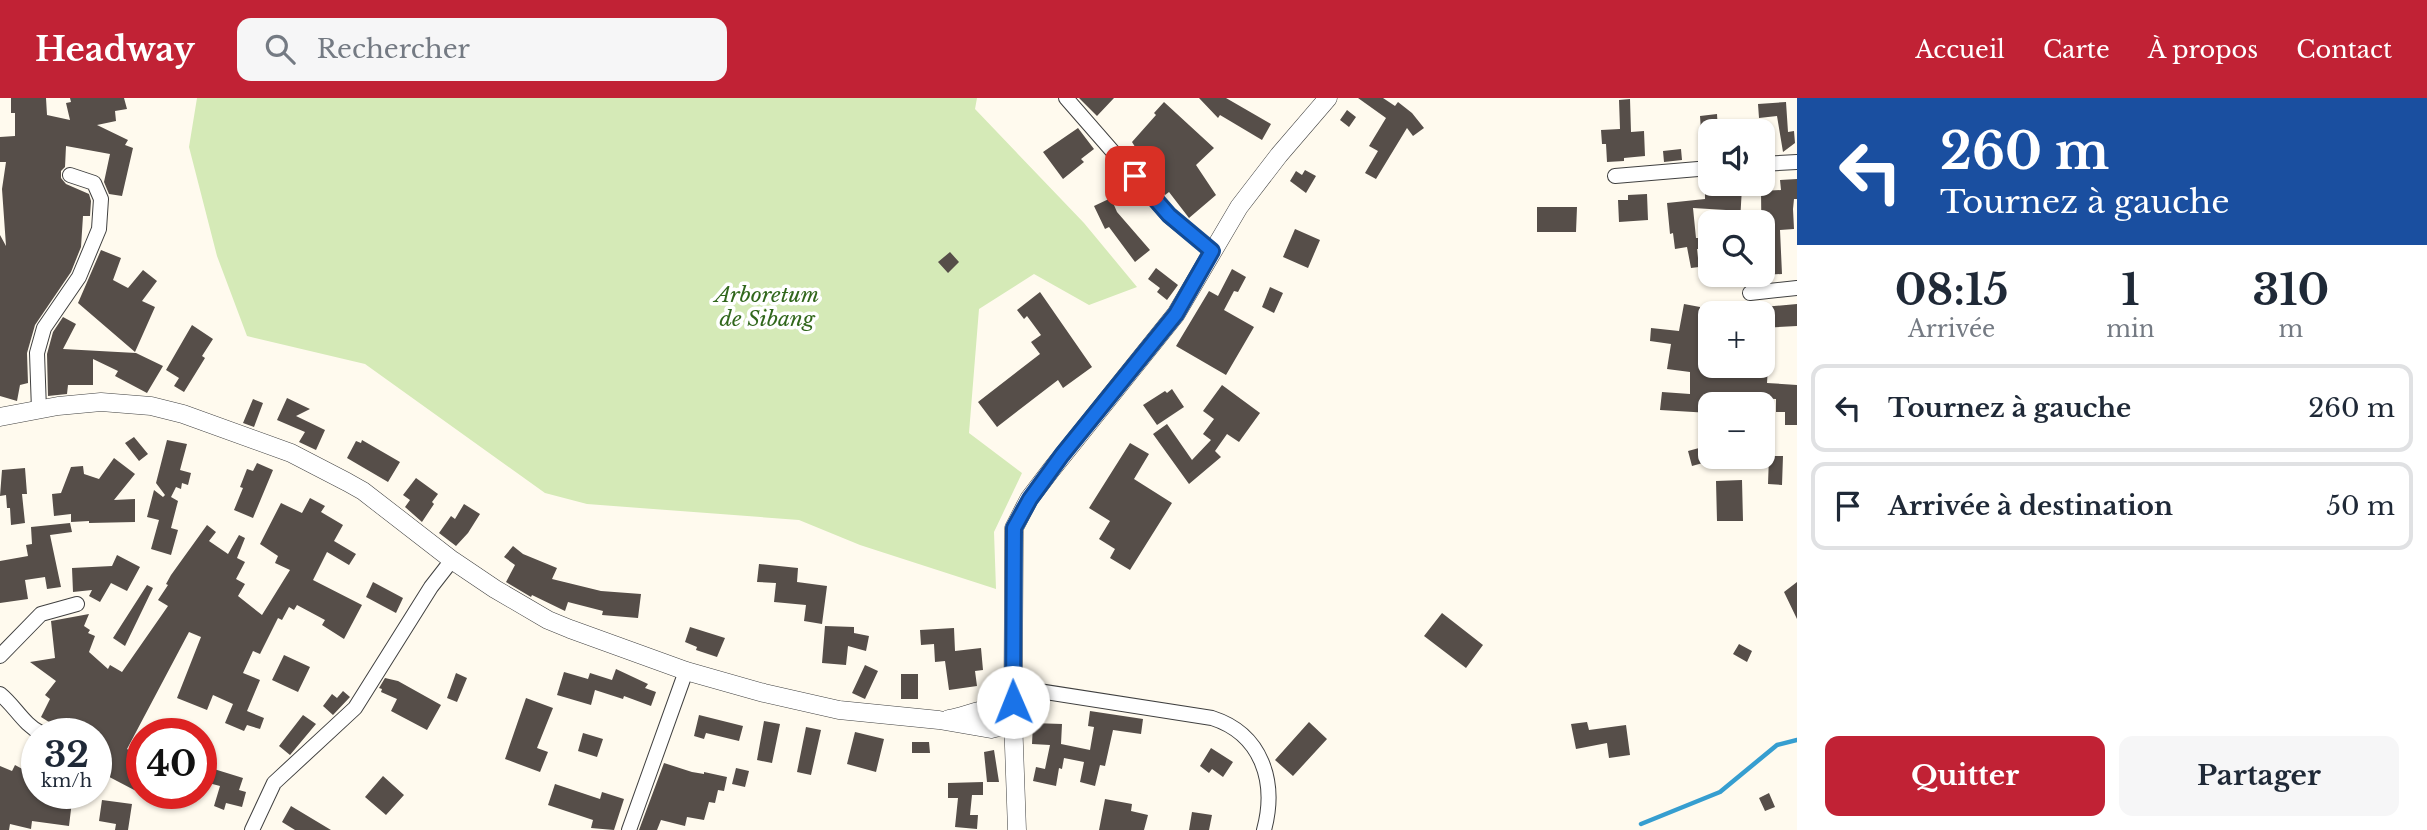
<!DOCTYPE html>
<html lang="fr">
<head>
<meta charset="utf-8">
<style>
  :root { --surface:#fff; --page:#f6f6f7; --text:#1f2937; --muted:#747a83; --line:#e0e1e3; --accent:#c12235 }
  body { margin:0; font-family:"Libre Baskerville",serif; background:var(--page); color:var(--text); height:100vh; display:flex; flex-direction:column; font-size:26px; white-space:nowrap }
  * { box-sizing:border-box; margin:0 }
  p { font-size:23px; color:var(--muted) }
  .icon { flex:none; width:38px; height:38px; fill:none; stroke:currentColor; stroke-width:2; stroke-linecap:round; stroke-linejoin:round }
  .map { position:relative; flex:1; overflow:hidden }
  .panel { display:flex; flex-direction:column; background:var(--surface); width:630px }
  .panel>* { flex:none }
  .guide { background:#1a4fa0; color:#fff; overflow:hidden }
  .tools { position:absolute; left:1698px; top:21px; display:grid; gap:14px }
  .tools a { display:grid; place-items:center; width:77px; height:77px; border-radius:14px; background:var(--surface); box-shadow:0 2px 5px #0004; font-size:35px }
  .speed { position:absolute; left:21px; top:620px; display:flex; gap:14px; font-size:35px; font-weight:700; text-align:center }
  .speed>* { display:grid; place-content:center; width:91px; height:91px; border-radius:50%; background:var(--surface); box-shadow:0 2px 5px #0004; line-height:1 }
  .speed small { font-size:18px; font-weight:400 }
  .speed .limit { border:10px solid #d22; background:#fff; color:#111 }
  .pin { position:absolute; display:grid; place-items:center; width:60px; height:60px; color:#fff; margin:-30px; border-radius:14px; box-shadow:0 4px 10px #0006 }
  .me { position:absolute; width:77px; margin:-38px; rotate:359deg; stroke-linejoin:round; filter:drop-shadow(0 0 5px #0008) }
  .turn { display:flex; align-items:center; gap:24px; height:147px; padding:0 28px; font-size:32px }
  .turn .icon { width:91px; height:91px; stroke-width:2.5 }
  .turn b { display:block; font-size:49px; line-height:60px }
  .eta { display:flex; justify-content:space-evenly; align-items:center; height:119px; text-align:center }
  .eta b { font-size:42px; font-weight:700; line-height:49px }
  .button { display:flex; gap:14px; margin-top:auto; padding:14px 28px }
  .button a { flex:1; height:80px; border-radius:14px; background:var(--accent); color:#fff; font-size:28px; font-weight:700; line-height:80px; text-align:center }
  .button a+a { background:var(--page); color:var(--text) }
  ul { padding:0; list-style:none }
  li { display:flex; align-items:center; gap:21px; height:88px; margin:0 14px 10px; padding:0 14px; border:4px solid var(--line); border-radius:14px }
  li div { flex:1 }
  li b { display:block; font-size:26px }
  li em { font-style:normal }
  header { display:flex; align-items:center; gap:42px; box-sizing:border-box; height:98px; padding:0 35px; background:var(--accent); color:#fff }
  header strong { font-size:33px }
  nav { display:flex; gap:38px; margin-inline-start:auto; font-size:24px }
  .search { width:490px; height:63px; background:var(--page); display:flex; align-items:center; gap:18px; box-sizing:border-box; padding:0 24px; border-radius:14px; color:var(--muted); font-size:26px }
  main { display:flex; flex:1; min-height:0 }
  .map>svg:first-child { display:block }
</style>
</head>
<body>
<header>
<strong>Headway</strong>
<div class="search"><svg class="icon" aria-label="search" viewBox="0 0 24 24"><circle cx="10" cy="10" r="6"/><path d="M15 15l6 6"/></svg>Rechercher</div>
<nav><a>Accueil</a><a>Carte</a><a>À propos</a><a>Contact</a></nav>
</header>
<main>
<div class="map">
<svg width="1797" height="732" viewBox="0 0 1797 732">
  <rect width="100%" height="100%" fill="#fffaee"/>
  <path fill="#d5eab7" d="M197 0H977L975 11 1084 125 1137 189 1089 207 1034 176 979 211 969 335 1022 375 994 434 996 491 860 447 799 422 587 406 545 395 365 266 247 238 217 158 189 49Z"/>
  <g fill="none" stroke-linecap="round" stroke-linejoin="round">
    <path stroke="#369ed0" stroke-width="4.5" d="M1641 726 1720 694 1777 647 1797 642"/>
  </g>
  <path fill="#564e49" d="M11 0H46L47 17 70 22 66 5 71 4 70 0H124L127 11 115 13 116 23 97 27 128 42 125 47 133 50 122 98 109 96 104 84 110 56 66 48 65 69 61 73V80L66 86 89 96 91 103 90 118H83L81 149 71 174 35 227 27 255 28 285 20 287 17 303 0 298V137L6 148 2 91 6 64H0V39L15 38V15H11Z
    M1079 0H1114L1097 18Z
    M1199 0H1226L1271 26 1262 42 1220 17 1218 20Z
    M1358 0H1383L1395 8 1398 4 1412 15 1424 30 1413 38 1407 30 1376 81 1365 75 1378 53 1369 48 1386 20Z
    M1630 1 1631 34 1644 33 1645 58 1624 60V63L1607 64 1606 46H1602L1601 32 1620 31 1619 2Z
    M1164 4 1214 50 1196 67 1216 97 1189 120 1169 94 1165 97 1132 44 1156 17 1154 15Z
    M1786 4 1788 34 1794 33 1795 45 1783 54 1777 18 1759 20 1758 6Z
    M1347 12 1356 19 1349 29 1340 22Z
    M1717 16 1718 33H1701L1700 18Z
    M1078 30 1094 51 1081 61 1084 64 1063 81 1043 54Z
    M1681 51 1682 62 1664 64 1663 53Z
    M1305 72 1316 78 1306 95 1290 83 1296 73 1302 77Z
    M1797 81V101H1794L1793 111 1794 131 1780 132 1782 176 1762 177 1761 93 1781 92 1780 82Z
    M1705 87 1742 89 1740 124H1725L1726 112 1693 110 1696 140H1698L1700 151H1697L1699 169 1691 170 1687 149 1675 151 1673 135 1670 136 1667 105 1705 101Z
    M1647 96 1648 122 1619 124 1618 102H1628V97Z
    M1111 100 1117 114 1150 152 1135 164 1109 129 1105 131 1094 108Z
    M1537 109H1577L1576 134H1537Z
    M1295 131 1320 142 1308 170 1283 159Z
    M101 152 121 160 113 182 128 190 143 172 157 183 142 203 155 209 135 254 78 205Z
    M950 154 959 164 948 175 938 164Z
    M1156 170 1178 187 1167 202 1157 194 1160 190 1148 181Z
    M1232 171 1246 179 1238 194 1234 193 1224 212 1254 229 1226 277 1176 248 1209 193 1218 198Z
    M1270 189 1283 195 1274 215 1262 209Z
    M1040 194 1092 269 1063 290 1058 282 997 329 978 304 1040 256 1031 244 1041 237 1027 218 1024 221 1017 212Z
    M1684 206 1700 209V213L1710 214V268H1768L1767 285 1797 287V327H1785V314H1776V301L1735 299V306H1710V315L1660 312 1662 294 1690 296V274L1667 271 1671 246 1650 243 1651 230 1679 233Z
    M1797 206V228L1762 230V209Z
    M63 219 76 226 63 251 136 255 163 268 147 295 115 278 118 273 93 261V287H68L67 296 48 298 47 256 53 234Z
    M192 227 213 241 202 258 205 260 184 294 174 288 179 280 166 272Z
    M1222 287 1260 315 1239 344 1227 336 1215 353 1221 359 1189 386 1153 336 1167 326 1192 362 1211 342 1203 336 1214 321 1203 313Z
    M1172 291 1184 309 1157 327 1143 307 1165 293 1167 295Z
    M287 300 310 311 296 318 325 332 316 352 299 344 305 334 277 322Z
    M253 301 263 305 254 329 243 325Z
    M134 339 148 356 139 363 125 345Z
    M167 342 187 346 180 372 191 375 188 387 182 385 181 391 176 389 171 399 178 403 171 430 178 432 171 457 151 451 159 422 147 419 154 392 163 399 165 397 156 385Z
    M362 342 400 364 388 384 347 360 356 343 361 345Z
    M1130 345 1149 356 1134 381 1172 405 1130 472 1110 460 1115 451 1099 441 1110 423 1089 410Z
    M1710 347V363L1692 368 1688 353Z
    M1769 358H1783L1782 387 1768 386Z
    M114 360 135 376 114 402 135 401V424L89 425V423L71 424V416L54 418 52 396 61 395 71 369 83 368 84 376 99 381Z
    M257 365 273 372 253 420 234 412 243 390 240 389 247 371 253 373Z
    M25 370 27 396H22L25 425 11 427 10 410H7L6 397 0 398 2 372Z
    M416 380 438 396 432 404 434 406 422 424 405 409 410 402 403 397Z
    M1742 382 1743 423H1717L1716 383Z
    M310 400 325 408 321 414 343 427 334 443 356 456 349 467 327 454 313 482 362 507 344 541 322 527 325 522 297 507 294 512 289 509 282 522 278 520 260 556 253 553 243 575 260 582 247 613 264 620 260 631 247 627 244 633 225 625 233 606 213 597 207 612 177 600 201 539 189 534 127 651 142 660V687L138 694 96 672V662L107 648 96 640V635H90L69 620 61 634 48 627 49 624 41 619 50 601 45 597 56 583 30 564 55 560 51 523 89 516 84 528 90 532 88 535 95 538 89 554 108 571 110 567 122 574 168 508 158 502 168 487 166 486 171 477 207 427 216 434 209 443 228 456 239 437 245 440 237 460 245 464 236 481 245 486 238 498 262 517 290 472 275 465 278 458 260 446 281 405 302 415Z
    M464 406 480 416 468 435 456 448 439 435 451 418 455 421Z
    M70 425 72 434 50 437 61 489 47 491 45 479 25 482 28 501 0 505V463L28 458 26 447 32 446 31 429Z
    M513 448 523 456 557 470 552 481 601 493 641 496 638 520 602 517 603 513 568 504 565 513 532 497 531 499 506 484 515 467 504 459Z
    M117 457 140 469 127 493 111 485 100 504 89 498 92 492 73 494 72 470 112 468Z
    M759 466 798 470 797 484 827 488 822 526 804 523 806 507 774 504 776 485 757 484Z
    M373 484 403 500 396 515 366 499Z
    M1797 484V521L1784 494Z
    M147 487 153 490 125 548 113 540Z
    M1442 515 1483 547 1466 570 1424 538Z
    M825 528 854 529V535L869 538 866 553 848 548 846 567 822 565Z
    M690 529 725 540 717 559 696 552 697 549 685 544Z
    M954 530 955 553 981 550 983 572 975 573 977 588 949 592 945 563 935 564 934 546 921 547 920 532Z
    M1739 546 1752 553 1747 564 1733 556Z
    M284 557 310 569 298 594 272 582Z
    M865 567 878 573 865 601 852 595Z
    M616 571 648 586 645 590 656 594 651 608 624 598 623 601 595 592 591 607 557 597 564 574 588 581 590 575 612 582Z
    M456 575 467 580 457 604 447 600Z
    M901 576H918V601H901Z
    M385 580 398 583 441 607 427 632 391 613 397 601 381 594 382 591 379 590Z
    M343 593 350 599 333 617 323 608 332 596 337 600Z
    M526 600 553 610 537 650 548 654 540 674 505 661Z
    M1090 613 1143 621 1141 636 1113 632 1105 668 1100 667 1095 688 1080 684 1084 664 1064 660 1062 671 1059 670 1056 688 1033 683 1036 669 1045 671 1050 647 1032 646 1033 625 1062 626 1061 646 1090 652 1094 629 1088 628Z
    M303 617 316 626 290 657 279 648Z
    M699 617 743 628 739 643 706 635 704 641 694 638Z
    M764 623 780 626 772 665 757 662Z
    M1309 624 1327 641 1293 678 1275 662Z
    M1587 624 1589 632 1626 627 1630 657 1609 660 1607 645 1576 651 1571 626Z
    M806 629 821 632 811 677 797 674Z
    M855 634 884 641 876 674 847 666Z
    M583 635 603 641 597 659 578 653Z
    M912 644H929L930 655H912Z
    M1211 650 1233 664 1223 679 1212 671 1209 675 1200 668Z
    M994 652 999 684H987L984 654Z
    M37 654V695H73L69 728 32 723 31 731 10 726 9 732H0V668L12 673 15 667 28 674Z
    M664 665 692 674 704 676V674L727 679 724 693 718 692 715 705 709 704 704 722 687 719 685 728 661 722 657 732H639Z
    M201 667 243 680 239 692 246 694 242 709 226 705 224 712 214 708 220 688 201 683Z
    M736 670 749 673 745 689 732 686Z
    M383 678 404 697 386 717 365 699Z
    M983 684V697H972L970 717H978L977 731 955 729 958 700H948V685Z
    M555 686 600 701 602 694 624 701 614 732 591 730 593 722 548 707Z
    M1769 695 1775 709 1765 713 1759 700Z
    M1105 701 1132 706 1131 713 1148 717 1144 732H1099Z
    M102 702 132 706 128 732H115L116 726 99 723Z
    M291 708 331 732H295L282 724Z
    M1192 714 1212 717 1209 732H1189Z"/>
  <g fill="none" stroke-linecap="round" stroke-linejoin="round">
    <defs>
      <path id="minor" d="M1066 0 1169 118 1212 153
        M1762 66 1797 64
        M1615 78 1710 70
        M1750 195 1797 190
        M39 312 37 255 44 230 79 179 99 131 101 101 94 85 70 77
        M0 558 41 516 77 506
        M1013 589 1212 620C1262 636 1277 684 1264 732
        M0 596C15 608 24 627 41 635
        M252 732 274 685 355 610 431 489 452 462
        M629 732 686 573"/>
      <path id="tertiary" d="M0 319 58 308 101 304 151 308 183 316 291 355 347 384 363 393 452 462 495 491 548 522 570 531 686 573 764 595 839 612 939 622 991 631 999 629 1013 620
        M949 621C971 618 996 600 1013 620
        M1017 732 1013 620 1014 430 1029 401 1051 372 1176 216 1239 109 1279 57 1328 0"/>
    </defs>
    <use href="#minor" stroke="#404040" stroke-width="16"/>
    <use href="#tertiary" stroke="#404040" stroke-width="19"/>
    <use href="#minor" stroke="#fff" stroke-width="14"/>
    <use href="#tertiary" stroke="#fff" stroke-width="18"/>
  </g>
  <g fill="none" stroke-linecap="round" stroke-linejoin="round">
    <defs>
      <path id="route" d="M1013 604 1014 430 1030 401 1062 357 1176 216 1212 153 1169 117 1135 78"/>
    </defs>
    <use href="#route" stroke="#114b97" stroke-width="18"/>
    <use href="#route" stroke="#1a73e8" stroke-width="12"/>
  </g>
  <g text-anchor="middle" stroke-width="7" stroke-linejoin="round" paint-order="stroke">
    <g font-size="21" font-style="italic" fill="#31671c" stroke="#fff">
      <text x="767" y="204">Arboretum<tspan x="767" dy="24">de Sibang</tspan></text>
    </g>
  </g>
</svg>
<div class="tools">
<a><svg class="icon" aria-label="sound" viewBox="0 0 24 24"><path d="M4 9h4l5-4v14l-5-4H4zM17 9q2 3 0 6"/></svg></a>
<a><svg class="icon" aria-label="search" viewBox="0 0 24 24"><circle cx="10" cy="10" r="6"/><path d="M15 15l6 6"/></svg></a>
<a>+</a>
<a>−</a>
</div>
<div class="speed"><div>32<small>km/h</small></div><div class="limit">40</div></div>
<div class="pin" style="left:1135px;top:78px;background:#d93025"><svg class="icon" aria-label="arrive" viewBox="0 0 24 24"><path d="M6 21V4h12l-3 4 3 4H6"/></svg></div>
<svg class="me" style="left:1013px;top:604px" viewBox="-20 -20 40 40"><circle r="19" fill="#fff"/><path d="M0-13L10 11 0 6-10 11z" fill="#1a73e8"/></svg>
</div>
<section class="panel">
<div class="guide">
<div class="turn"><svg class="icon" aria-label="left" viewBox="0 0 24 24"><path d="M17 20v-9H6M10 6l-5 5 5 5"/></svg><div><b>260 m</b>Tournez à gauche</div></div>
</div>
<div class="eta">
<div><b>08:15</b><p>Arrivée</p></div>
<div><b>1</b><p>min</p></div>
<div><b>310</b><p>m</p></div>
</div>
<ul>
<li><svg class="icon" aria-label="left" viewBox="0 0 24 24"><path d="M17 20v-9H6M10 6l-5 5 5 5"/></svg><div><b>Tournez à gauche</b></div><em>260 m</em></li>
<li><svg class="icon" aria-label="arrive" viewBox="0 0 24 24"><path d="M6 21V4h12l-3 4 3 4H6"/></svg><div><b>Arrivée à destination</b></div><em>50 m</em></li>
</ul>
<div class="button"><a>Quitter</a><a>Partager</a></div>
</section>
</main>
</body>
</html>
